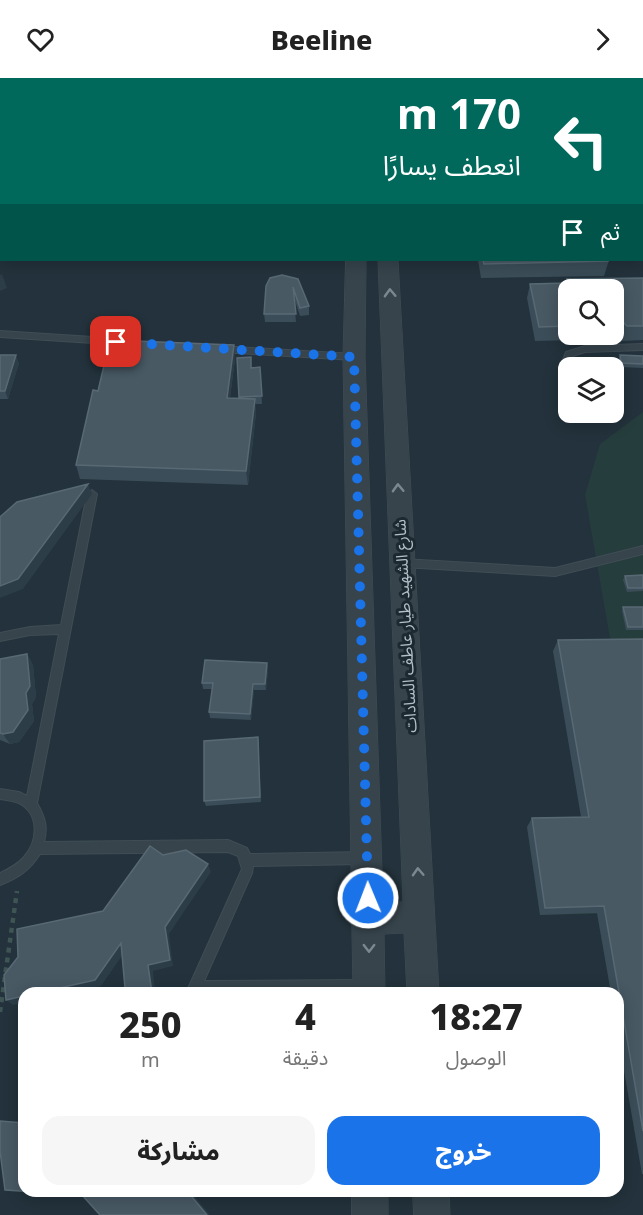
<!DOCTYPE html>
<html lang="ar">
<head>
<meta charset="utf-8">
<style>
  :root { --surface:#fff; --page:#f6f6f6; --text:#222; --muted:#767676; --accent:#1a73e8 }
  body { margin:0; font-family:"Noto Sans","Noto Sans Arabic",sans-serif; background:var(--page); color:var(--text); direction:rtl; height:100vh; display:flex; flex-direction:column; font-size:22px; white-space:nowrap }
  * { box-sizing:border-box; margin:0 }
  p { font-size:20px; color:var(--muted) }
  .icon { flex:none; width:33px; height:33px; fill:none; stroke:currentColor; stroke-width:2; stroke-linecap:round; stroke-linejoin:round }
  .map { position:relative; flex:1; overflow:hidden; direction:ltr }
  .side { position:absolute; left:18px; top:909px; width:606px; height:210px; display:flex; flex-direction:column; background:var(--surface); border-radius:18px; box-shadow:0 3px 15px #0003; direction:rtl }
  .side>* { flex:none }
  .hud { position:absolute; left:0px; top:0px; width:644px; height:183px; box-shadow:0 3px 15px #0003; direction:rtl; background:#00695c; color:#fff; overflow:hidden }
  .fabs { position:absolute; left:558px; top:201px; display:grid; gap:12px }
  .fabs a { display:grid; place-items:center; width:66px; height:66px; border-radius:12px; background:var(--surface); box-shadow:0 3px 15px #0003; font-size:30px }
  .pin { position:absolute; display:grid; place-items:center; width:51px; height:51px; color:#fff; margin:-26px; border-radius:12px; box-shadow:0 3px 9px #0006 }
  .me { position:absolute; width:66px; margin:-33px; rotate:359deg; stroke-linejoin:round; filter:drop-shadow(0 0 4px #0008) }
  .turn { display:flex; align-items:center; gap:21px; height:126px; padding:0 24px; font-size:27px }
  .turn .icon { width:78px; height:78px; stroke-width:2.5 }
  .turn b { display:block; font-size:42px; line-height:51px }
  .then { display:flex; align-items:center; height:57px; padding:0 24px; background:#0003; gap:12px; font-size:22px }
  .eta { display:flex; justify-content:space-evenly; align-items:center; height:102px; text-align:center }
  .eta b { font-size:36px; font-weight:800; line-height:42px }
  .cta { display:flex; gap:12px; margin-top:auto; padding:12px 24px }
  .cta a { flex:1; height:69px; border-radius:18px; background:var(--accent); color:#fff; font-size:24px; font-weight:800; line-height:69px; text-align:center }
  .cta a+a { background:var(--page); color:var(--text) }
  header { display:flex; justify-content:space-between; align-items:center; height:78px; padding:0 24px; background:var(--surface); font-size:27px; font-weight:800 }
  .map>svg:first-child { display:block }
</style>
</head>
<body>
<header><svg class="icon" aria-label="forward" viewBox="0 0 24 24"><path d="M9 5l7 7-7 7"/></svg>Beeline<svg class="icon" aria-label="heart" viewBox="0 0 24 24"><path d="M12 20l-8-8c-3-5 5-10 8-4 3-6 11-1 8 4z"/></svg></header>
<div class="map">
<svg width="643" height="1137" viewBox="0 0 643 1137">
  <rect width="100%" height="100%" fill="#23323c"/>
  <path fill="#253d3c" d="M643 334V1096H642L618 958V915H611L597 836 540 837 527 749 583 747 553 573 612 572 585 417 600 366Z"/>
  <g fill="none" stroke-linecap="round" stroke-linejoin="round">
    <defs>
      <path id="service" d="M0 7H2V11H0Z
        M0 253 124 261 128 264 124 267 0 259Z
        M643 266V272L585 274 573 278 570 284 571 290H568V300L564 297 562 284 566 274 585 268Z
        M220 268 354 276 358 279 354 282 220 274 216 271Z
        M92 412 97 416 37 725C45 739 48 749 44 764L228 762 247 770 250 776 363 774 367 776 369 780 367 784 363 786 253 788 252 795 204 903 366 902 371 903 372 908 371 913 366 914 186 915 242 791 238 778 228 774 40 776C30 792 18 800 0 807V795C9 791 17 787 24 779 38 763 40 736 19 725 13 723 6 722 0 721V711L19 714 27 718 59 556 30 557 0 563V555L30 549 61 547 87 416Z
        M643 468V476L555 498 402 489 397 485 402 481 555 490Z"/>
      <path id="minor" d="M301 0H322L323 2H302Z
        M573 0H587V2H573Z"/>
      <path id="tertiary" d="M408 0H426L408 2Z
        M444 0H462V2H444Z
        M642 79H643V91H642Z
        M346 182H366L365 279 383 824H403L378 182H398L439 915H407L404 855 384 856 385 915H353L343 279Z
        M352 1113H388V1137H352Z
        M413 1113H449L450 1137H414Z"/>
    </defs>
    <use href="#service" stroke="#404d55" stroke-width="2"/>
    <use href="#minor" stroke="#404d55" stroke-width="2"/>
    <use href="#tertiary" stroke="#404d55" stroke-width="1"/>
    <path stroke="#3e5553" stroke-width="4.5" stroke-dasharray="5 5" stroke-linecap="butt" d="M0 934 17 813"/>
    <use href="#service" fill="#37444c" fill-rule="evenodd"/>
    <use href="#minor" fill="#37444c" fill-rule="evenodd"/>
    <use href="#tertiary" fill="#37444c" fill-rule="evenodd"/>
  </g>
  <path fill="#3b4d58" d="M494 0H553V2H494Z
    M642 105H643V139H642Z
    M478 182H609L604 198 481 200Z
    M282 197 309 228V237L300 238 294 220 296 244H265L264 236Z
    M643 200V262L622 263 617 257 600 258 599 262H592L585 256H614V212H568V256H578L576 262 535 263 527 220 530 206 566 205 567 201Z
    M0 277 19 285 8 321H0Z
    M620 277 643 278V290L620 289 619 281Z
    M237 280 252 289H260L262 326H255L256 335 248 407 80 401 76 387 98 313 235 281 230 320 239 321Z
    M643 497V513L627 514 623 502 625 498Z
    M623 529H643V552H626L622 533Z
    M643 561V1096H642L618 958V915H611L597 835 540 837 527 749 532 740 581 739 553 573 558 562Z
    M27 576 33 587 36 619 32 626 34 643 19 664 10 666 0 662V581Z
    M267 585 268 592 266 612H254L251 642 210 640 209 634 212 611H203L202 605Z
    M258 659 261 724 206 728 204 723Z"/>
  <path fill="#2c3d48" d="M2 196 7 210 0 213V197Z
    M234 267 235 281 228 334 227 320Z
    M16 277 19 285 8 321 5 313Z
    M255 321 256 335 248 407 246 393Z
    M88 406 92 416 23 511 0 520V508Z
    M27 576 33 587 36 619 32 626 34 643 19 664 10 666 3 656 26 615Z
    M267 585 268 592 266 612 265 606Z
    M253 606 254 612 251 642 250 636Z
    M208 786 211 794 169 856 173 888 153 893 155 915H152L148 887 165 849Z
    M121 865 126 872 101 908 68 915H37Z
    M24 918V925L13 927 6 922Z
    M187 1113H190L210 1137H207Z"/>
  <path fill="#485964" stroke="#586974" stroke-width="1.5" d="M642 105H643V126H642Z
    M483 182H608V183L484 186Z
    M282 197 298 201 309 228 300 230 293 209 296 236H264L266 208 270 200Z
    M643 200V248H627L622 243H614V212H568V248L539 249 530 206 568 205 567 201Z
    M110 262 234 267 227 320 255 321 246 393 76 387 93 312 98 313Z
    M0 277H16L5 313H0Z
    M620 277 643 278V286L621 285Z
    M251 279V290L260 289 262 318 239 319 237 280Z
    M88 406 18 501 0 508V439L17 424Z
    M643 497V510H628L625 498Z
    M623 529H643V549H628Z
    M643 561V1053L604 828 545 830 532 740 589 739 558 562Z
    M27 576 30 608 26 615 28 632 13 654 3 656 0 655V581Z
    M205 582 267 585 265 606H253L250 636 209 634 213 605H202Z
    M258 659 260 719 204 723V663Z
    M150 768 163 777 186 772 208 786 165 849 170 882 148 887 152 915H133L125 910 121 865 95 902 37 915H24V918L6 922 4 897 18 879 17 851 103 833Z
    M0 1043 24 1045V1113H187L207 1137H100L82 1117 5 1112 0 1073Z"/>
  <defs><path id="oneway-chevron" d="M-2-3.5L2.5 0L-2 3.5" fill="none" stroke-width="1.6" stroke-linecap="round" stroke-linejoin="round" transform="scale(1.5)"/></defs>
  <g stroke="#7b8890">
    <use href="#oneway-chevron" transform="translate(390 215) rotate(-92)"/>
    <use href="#oneway-chevron" transform="translate(398 410) rotate(-92)"/>
    <use href="#oneway-chevron" transform="translate(418 794) rotate(-93)"/>
    <use href="#oneway-chevron" transform="translate(369 870) rotate(90)"/>
  </g>
  <g fill="none" stroke-linecap="round" stroke-linejoin="round">
    <path stroke="#1a73e8" stroke-width="10" stroke-dasharray="0 18" d="M116 264 354 279 368 820"/>
  </g>
  <g text-anchor="middle" stroke-width="6" stroke-linejoin="round" paint-order="stroke">
    <g font-size="16" fill="#b2bfc8" stroke="#1c2931">
      <text transform="translate(405 548) rotate(-93)" y="6">شارع الشهيد طيار عاطف السادات</text>
    </g>
  </g>
</svg>
<div class="fabs">
<a><svg class="icon" aria-label="search" viewBox="0 0 24 24"><circle cx="10" cy="10" r="6"/><path d="M15 15l6 6"/></svg></a>
<a><svg class="icon" aria-label="layers" viewBox="0 0 24 24"><path d="M12 4l9 5-9 5-9-5zM3 14l9 5 9-5"/></svg></a>
</div>
<div class="pin" style="left:116px;top:264px;background:#d93025"><svg class="icon" aria-label="arrive" viewBox="0 0 24 24"><path d="M6 21V4h12l-3 4 3 4H6"/></svg></div>
<svg class="me" style="left:368px;top:820px" viewBox="-20 -20 40 40"><circle r="17" fill="#1a73e8" stroke="#fff" stroke-width="3"/><path d="M0-11L8 9 0 5-8 9z" fill="#fff"/></svg>
<div class="hud">
<div class="turn"><svg class="icon" aria-label="left" viewBox="0 0 24 24"><path d="M17 20v-9H6M10 6l-5 5 5 5"/></svg><div><b>170 m</b>انعطف يسارًا</div></div>
<div class="then">ثم<svg class="icon" aria-label="arrive" viewBox="0 0 24 24"><path d="M6 21V4h12l-3 4 3 4H6"/></svg></div>
</div>
<section class="side">
<div class="eta">
<div><b>18:27</b><p>الوصول</p></div>
<div><b>4</b><p>دقيقة</p></div>
<div><b>250</b><p>m</p></div>
</div>
<div class="cta"><a>خروج</a><a>مشاركة</a></div>
</section>
</div>
</body>
</html>
